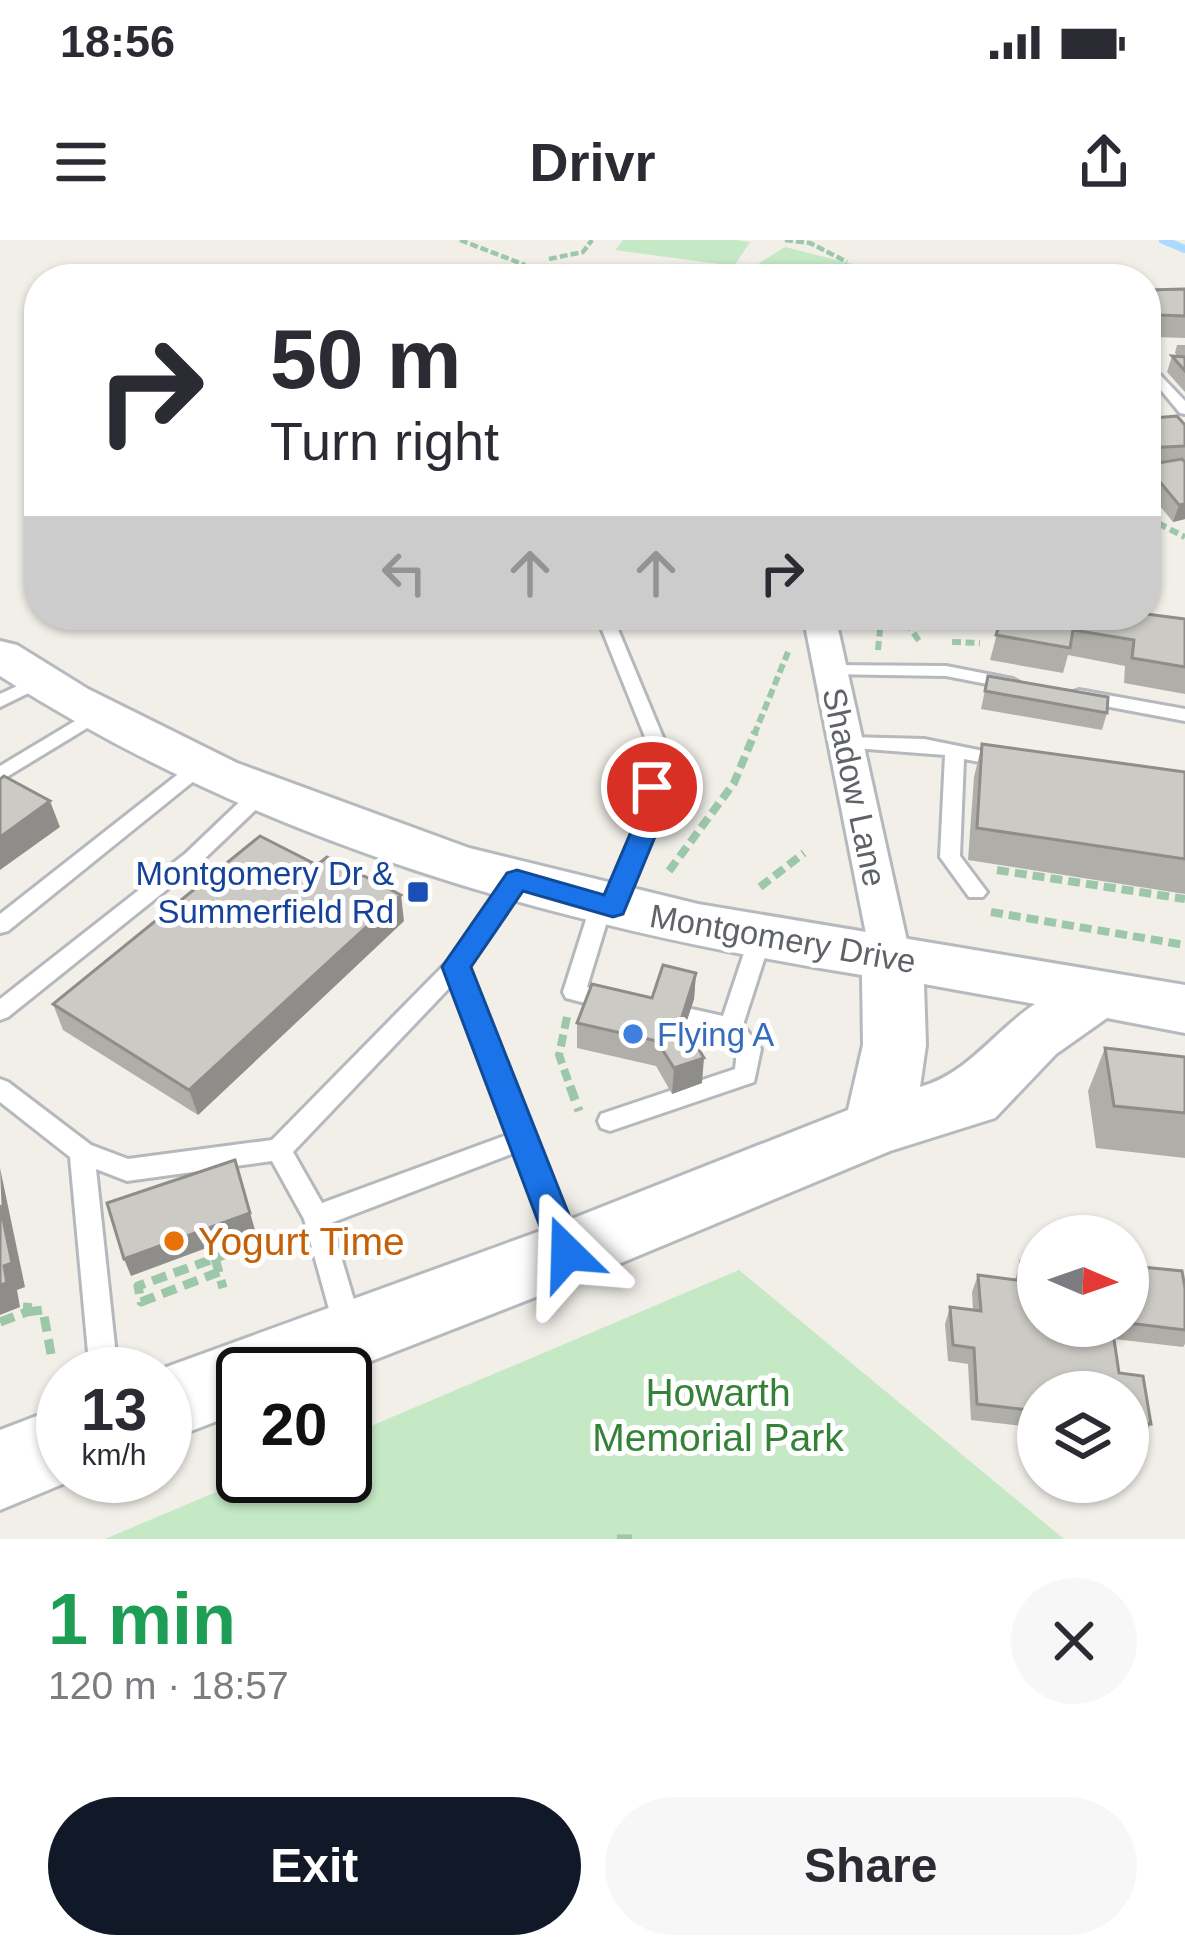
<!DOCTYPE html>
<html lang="en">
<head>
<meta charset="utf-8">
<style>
  :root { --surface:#fff; --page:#f7f7f7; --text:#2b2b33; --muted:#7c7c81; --accent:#111827 }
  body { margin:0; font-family:Arial,sans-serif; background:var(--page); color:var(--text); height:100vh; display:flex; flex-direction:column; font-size:45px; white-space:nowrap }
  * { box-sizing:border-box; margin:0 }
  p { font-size:39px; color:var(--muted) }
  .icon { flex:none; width:66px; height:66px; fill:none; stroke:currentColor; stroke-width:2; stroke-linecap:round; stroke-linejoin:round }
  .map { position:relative; height:1299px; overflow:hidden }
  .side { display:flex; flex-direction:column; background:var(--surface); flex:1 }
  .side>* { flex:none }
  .banner { position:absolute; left:24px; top:24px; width:1137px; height:366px; border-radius:48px; box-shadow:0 3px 9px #0004; background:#fff; color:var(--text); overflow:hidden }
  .needle { width:78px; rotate:92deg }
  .fabs { position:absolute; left:1017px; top:975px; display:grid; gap:24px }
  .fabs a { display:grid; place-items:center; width:132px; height:132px; border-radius:50%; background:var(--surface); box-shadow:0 3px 9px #0004; font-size:60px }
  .speed { position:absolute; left:36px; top:1107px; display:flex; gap:24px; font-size:60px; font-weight:700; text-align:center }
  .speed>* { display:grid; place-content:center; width:156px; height:156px; border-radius:50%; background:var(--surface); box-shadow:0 3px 9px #0004; line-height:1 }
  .speed small { font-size:30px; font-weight:400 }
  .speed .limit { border:6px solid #111; border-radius:18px; background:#fff; color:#111 }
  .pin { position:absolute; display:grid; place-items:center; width:102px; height:102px; color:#fff; margin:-51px; border:6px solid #fff; border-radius:50%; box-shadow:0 3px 12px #0007 }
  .me { position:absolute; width:132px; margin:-66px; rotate:338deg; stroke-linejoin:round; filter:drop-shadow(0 0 9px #0008) }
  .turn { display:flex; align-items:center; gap:42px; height:252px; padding:0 48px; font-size:54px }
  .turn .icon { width:156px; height:156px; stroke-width:2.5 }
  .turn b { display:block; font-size:84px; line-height:102px }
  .lanes { display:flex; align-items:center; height:114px; padding:0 48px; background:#0003; justify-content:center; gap:60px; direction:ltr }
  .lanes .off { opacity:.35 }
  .round { display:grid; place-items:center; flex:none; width:126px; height:126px; border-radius:63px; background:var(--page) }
  .overview { display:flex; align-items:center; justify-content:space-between; height:204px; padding:0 48px }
  h1 { font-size:72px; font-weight:800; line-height:90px; color:#1e9e55 }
  .button { display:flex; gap:24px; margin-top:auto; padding:24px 48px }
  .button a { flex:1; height:138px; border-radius:72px; background:var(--accent); color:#fff; font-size:48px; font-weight:800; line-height:138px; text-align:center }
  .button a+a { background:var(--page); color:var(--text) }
  .status { display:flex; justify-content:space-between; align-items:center; height:84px; padding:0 60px; background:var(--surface); direction:ltr }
  .status svg { height:33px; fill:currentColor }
  header { display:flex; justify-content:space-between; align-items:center; height:156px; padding:0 48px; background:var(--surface); font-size:54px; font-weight:800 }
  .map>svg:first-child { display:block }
</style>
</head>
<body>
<div class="status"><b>18:56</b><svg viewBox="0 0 49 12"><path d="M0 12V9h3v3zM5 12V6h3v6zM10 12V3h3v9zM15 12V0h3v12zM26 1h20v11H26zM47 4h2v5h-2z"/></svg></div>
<header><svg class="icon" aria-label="menu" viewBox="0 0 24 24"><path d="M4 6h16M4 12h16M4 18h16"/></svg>Drivr<svg class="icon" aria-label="share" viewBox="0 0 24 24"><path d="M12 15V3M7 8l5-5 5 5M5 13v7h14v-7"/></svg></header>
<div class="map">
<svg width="1185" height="1299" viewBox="0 0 1185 1299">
  <rect width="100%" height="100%" fill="#f1efe8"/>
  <path fill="#c5e8c5" d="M623 0H736L750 2 734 26 615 10Z
    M785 7 896 35 890 39H803L755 26Z
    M739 1030 1064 1299H105L254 1236H345V1197Z"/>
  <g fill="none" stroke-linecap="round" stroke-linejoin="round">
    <path stroke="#aadaff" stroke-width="8" d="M1163 0 1185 9"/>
    <defs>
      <path id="lane" d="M539 33 543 34 546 39H534Z
        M1146 120 1185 161V174L1180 173 1146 132Z
        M596 375H612L667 507 656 587 624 668 621 673 609 675 587 747 620 755 623 761 620 767 612 770 566 758 563 752 591 664 595 659 607 658 636 587 649 507Z
        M831 425 946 426 1013 439 1022 444 1013 449 946 436 825 434 822 430Z
        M39 436 48 441 45 445 0 467V454Z
        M1079 450 1185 469V481L1073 460 1070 456 1073 452Z
        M95 469 102 471 104 475 102 479 0 541V526Z
        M848 497 924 499 1013 517 1016 521 1013 525 1006 527 964 519 960 616 987 652 983 657H969L940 617 945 515 841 507 839 503 841 499Z
        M198 522 208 528 205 532 8 691 0 693V674L191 524Z
        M259 549 269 555 266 560 200 623 8 777 0 780V759L186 613 252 550Z
        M517 633 527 640 467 728 579 1010 575 1018 566 1022 557 1018 514 913 331 983 362 1087 358 1096 348 1100 338 1096 334 1087 304 979 272 921 127 941 96 929 118 1134H90L70 917 0 862V839L8 842 91 905 128 919 272 900 448 721 510 635ZM452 745 507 895 322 963 293 912Z
        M760 690 768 692 771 698 743 785 761 809 754 842 610 891 601 888 598 881 601 874 735 829 737 811 724 794 660 780 652 777 649 771 652 765 660 762 723 776 749 698 752 692Z"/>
      <path id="street" d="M803 375H835L911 719 905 730 891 734 877 730 871 719Z"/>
      <path id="secondary" d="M0 401 17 405 88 449 237 523 469 608 698 664 1185 745V793L1107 778 1056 814 995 878 890 911 592 1035 338 1134H243V1171L165 1201V1134H147L546 989 848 870 863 805 862 735C558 687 261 603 0 436ZM924 744 1035 764C993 792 969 833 920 847L926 805Z
        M63 1166V1236H82L0 1270V1190Z"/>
    </defs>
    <use href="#lane" stroke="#b5b8bc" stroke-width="6"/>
    <use href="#street" stroke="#b5b8bc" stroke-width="6"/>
    <use href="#secondary" stroke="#b6babf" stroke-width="6"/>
    <path stroke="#9cc7a9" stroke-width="4.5" stroke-dasharray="8 3" stroke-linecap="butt" d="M460 0 525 25
      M785 0 810 3 847 22
      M549 19 583 12 592 0"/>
    <path stroke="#9cc7a9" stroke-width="6" stroke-dasharray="9 4.5" stroke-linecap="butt" d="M1146 277 1185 297
      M1146 346 1152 356 1146 358
      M906 382 919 401
      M952 402 980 403
      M878 410 880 389 887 383 906 382 911 375
      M754 495 788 412"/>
    <path stroke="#9cc7a9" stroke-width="8" stroke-dasharray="12 6" stroke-linecap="butt" d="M997 630 1185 659
      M669 631 734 543 755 492
      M760 647 804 613
      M991 672 1185 705
      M567 777 559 815 571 849"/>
    <path stroke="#9cc7a9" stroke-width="9" stroke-dasharray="15 8" stroke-linecap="butt" d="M570 846 579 871
      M215 1018 223 1048
      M219 1032 141 1062 138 1046 249 1006 244 989
      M27 1072 43 1070 51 1114
      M0 1082 27 1072 28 1061
      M617 1299H636"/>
    <use href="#lane" fill="#fff" fill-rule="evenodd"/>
    <use href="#street" fill="#fff" fill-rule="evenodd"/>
    <use href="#secondary" fill="#fff" fill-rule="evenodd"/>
  </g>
  <path fill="#afaea9" d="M1185 49V98L1154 97 1146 87V50Z
    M1177 105H1185V152L1167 132 1172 116H1177L1175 113Z
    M1146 144 1156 154 1150 174 1153 178 1185 185V279L1173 282 1146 249Z
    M996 375H1088L1115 381 1117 375H1146L1185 379V454L1124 443 1125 426 1068 415 1063 433 990 420 999 386 994 385Z
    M988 436 1107 473 1102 490 981 469Z
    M982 504 1185 532V654L968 620 974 537Z
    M404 681 198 875 63 790 53 764Z
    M696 733 694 759 685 786 702 843 672 854 656 826 577 808V783L652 758Z
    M1105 808 1185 817V918L1096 908 1088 851Z
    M1021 1022 1038 1086H1128V1034L1137 1035 1142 1027 1185 1048V1104L1183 1107 1114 1099 1119 1133 1151 1184 1141 1200 1128 1198V1152H1038V1188L971 1180 968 1124 948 1121 945 1084 950 1067 973 1070 972 1052 978 1035 1015 1040Z"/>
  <path fill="#8f8d8a" d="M1185 264V279L1173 282 1179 265Z
    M50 561 60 587 0 630V597Z
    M401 655 404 681 198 875 189 850Z
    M696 733 694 759 679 805 681 780Z
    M704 818 702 843 672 854 674 828Z
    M235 920 255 990 131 1036 124 1019Z
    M0 928 25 1047 17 1050 20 1067 0 1075V1045L4 1026Z"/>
  <path fill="#cccac5" stroke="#8f8d8a" stroke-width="3" d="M1185 49V76L1160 75 1154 65H1146V50Z
    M1172 116 1185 117V131Z
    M1146 144 1156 154 1146 155Z
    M1146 170 1153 178 1177 176 1185 185V206L1146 208Z
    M1182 219 1185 222V264L1179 265 1146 225Z
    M1146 374 1185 379V427L1132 418 1134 400 1073 390 1070 408 996 395 1003 375H1088L1118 381V375Z
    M988 436 1108 457 1107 473 985 451Z
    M982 504 1185 532V619L977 588Z
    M4 536 50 561 0 597V539Z
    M260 596 317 625 327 617 401 655 189 850 53 764Z
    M663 725 696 733 681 780 704 818 674 828 657 801 577 783 592 744 652 758Z
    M1105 808 1185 817V873L1114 866Z
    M235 920 250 973 124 1019 107 963Z
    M0 965 12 1023 4 1026 7 1043 0 1045Z
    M1021 1022 1038 1024V1086H1112L1119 1133 1143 1136 1151 1184 1128 1182V1152H1038V1171L977 1164 974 1108 953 1105 950 1067 981 1071 978 1035 1024 1041Z
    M1142 1027 1182 1031 1185 1048V1090L1128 1083V1034L1144 1036Z"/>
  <path fill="#1a73e8" stroke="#114b97" stroke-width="3" d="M652 539 664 547 659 587 623 674 613 677 523 651 471 727 584 1013 579 1024 567 1028 555 1024 550 1013 442 727 507 633 517 630 604 655 633 587 639 547Z"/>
  <rect fill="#1a4fb4" stroke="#fff" stroke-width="4.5" x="406" y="640" width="24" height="24" rx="6"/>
  <circle fill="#3f7fe0" stroke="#fff" stroke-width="4.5" cx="633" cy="794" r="12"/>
  <circle fill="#e8710a" stroke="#fff" stroke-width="4.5" cx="174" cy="1001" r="12"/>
  <g text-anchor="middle" stroke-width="10" stroke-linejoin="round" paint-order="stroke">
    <g font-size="33" fill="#5f6368" stroke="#fff">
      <text transform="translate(855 547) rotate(78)" y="12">Shadow Lane</text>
      <text transform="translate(783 698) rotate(10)" y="12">Montgomery Drive</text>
    </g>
    <g font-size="33" fill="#164399" stroke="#fff" text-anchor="end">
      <text x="394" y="645">Montgomery Dr &amp;<tspan x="394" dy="38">Summerfield Rd</tspan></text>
    </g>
    <g font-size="33" fill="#366cbe" stroke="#fff" text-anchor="start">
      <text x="657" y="806">Flying A</text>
    </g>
    <g font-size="39" fill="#c56008" stroke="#fff" text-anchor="start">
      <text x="198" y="1015">Yogurt Time</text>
    </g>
    <g font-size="39" fill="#348238" stroke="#fff">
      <text x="718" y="1166">Howarth<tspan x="718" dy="45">Memorial Park</tspan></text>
    </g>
  </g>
</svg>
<div class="fabs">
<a><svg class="needle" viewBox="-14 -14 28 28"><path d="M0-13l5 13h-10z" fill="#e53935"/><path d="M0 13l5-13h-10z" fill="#7c7c81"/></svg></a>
<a><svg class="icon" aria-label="layers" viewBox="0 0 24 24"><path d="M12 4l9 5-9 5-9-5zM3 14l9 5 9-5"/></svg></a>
</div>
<div class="speed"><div>13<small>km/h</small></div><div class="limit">20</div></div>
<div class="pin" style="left:652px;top:547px;background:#d93025"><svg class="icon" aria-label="arrive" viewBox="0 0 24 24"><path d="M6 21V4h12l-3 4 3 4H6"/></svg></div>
<svg class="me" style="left:567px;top:1013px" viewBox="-20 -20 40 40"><path d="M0-17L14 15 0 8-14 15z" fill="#1a73e8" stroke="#fff" stroke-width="4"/></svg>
<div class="banner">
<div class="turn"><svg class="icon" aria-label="right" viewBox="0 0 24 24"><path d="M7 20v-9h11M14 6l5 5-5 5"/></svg><div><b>50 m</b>Turn right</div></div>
<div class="lanes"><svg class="icon off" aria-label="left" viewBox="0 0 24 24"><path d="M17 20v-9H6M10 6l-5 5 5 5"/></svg><svg class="icon off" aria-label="ahead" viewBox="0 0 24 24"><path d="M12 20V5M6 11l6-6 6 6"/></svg><svg class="icon off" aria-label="ahead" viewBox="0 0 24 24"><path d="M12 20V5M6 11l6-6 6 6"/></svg><svg class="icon" aria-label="right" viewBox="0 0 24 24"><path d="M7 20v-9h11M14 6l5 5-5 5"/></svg></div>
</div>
</div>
<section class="side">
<div class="overview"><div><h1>1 min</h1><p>120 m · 18:57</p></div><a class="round"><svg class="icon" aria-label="close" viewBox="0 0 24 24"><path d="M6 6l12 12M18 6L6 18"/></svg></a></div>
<div class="button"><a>Exit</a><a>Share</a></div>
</section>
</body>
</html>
